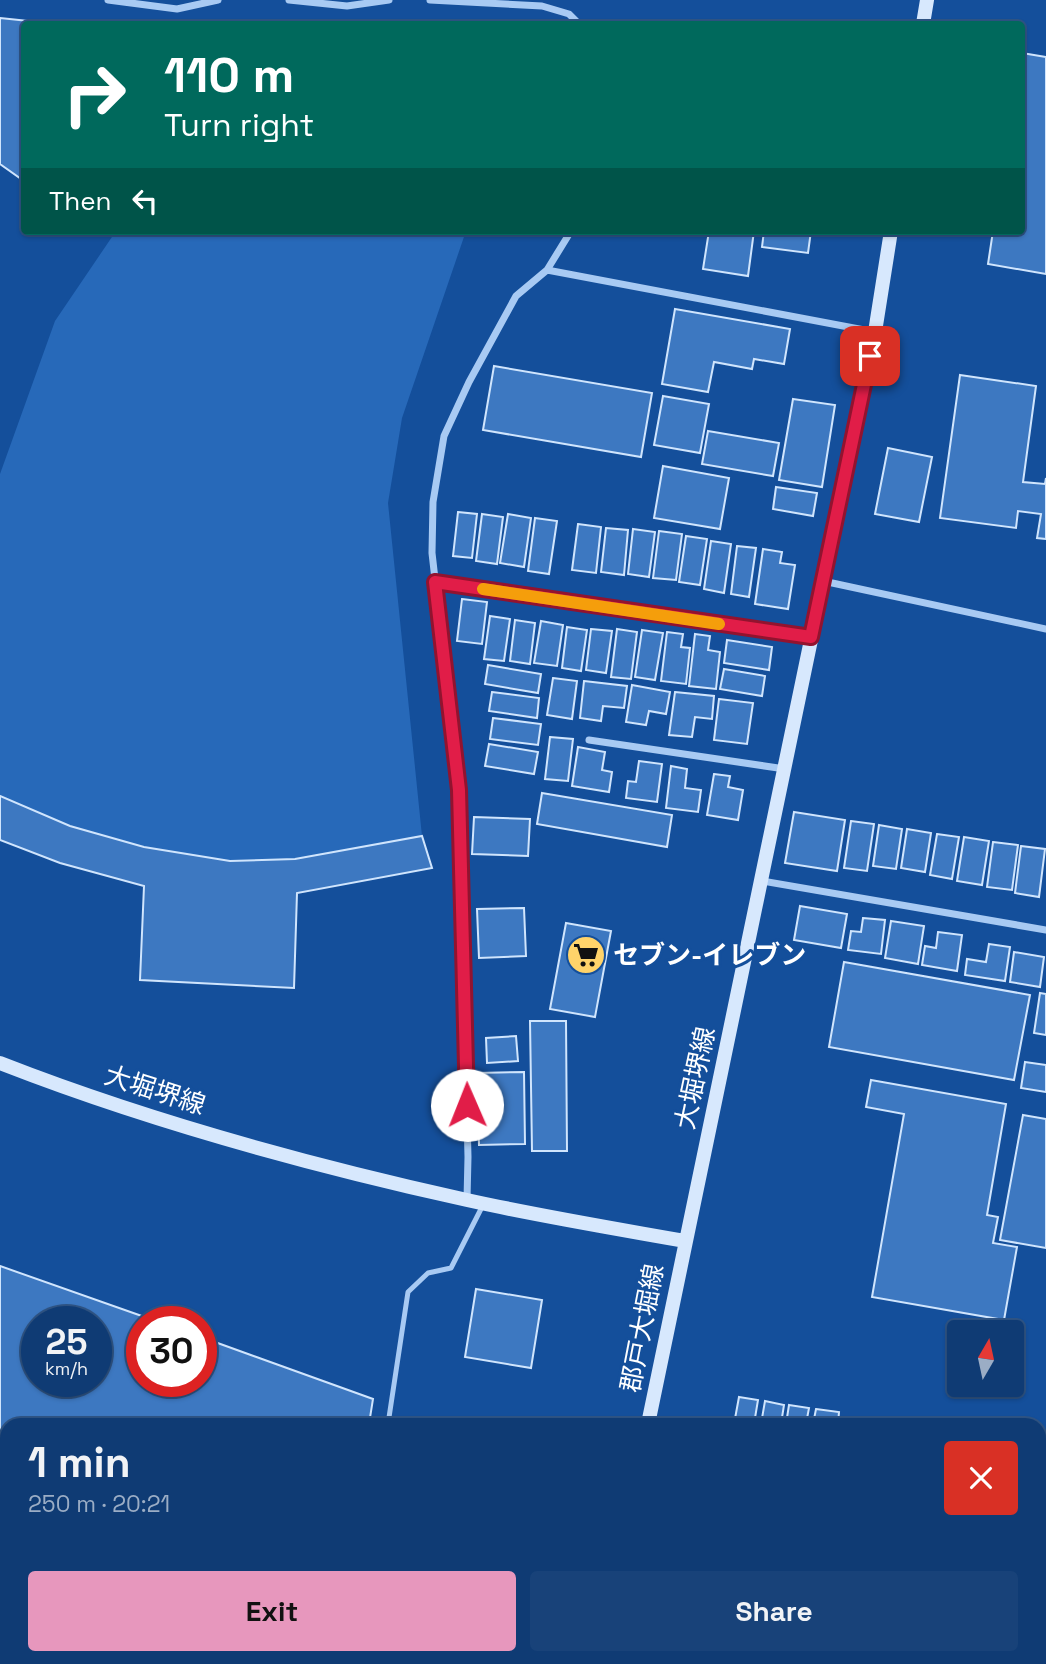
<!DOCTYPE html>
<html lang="en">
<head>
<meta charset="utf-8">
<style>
  :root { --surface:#0f3b74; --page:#184279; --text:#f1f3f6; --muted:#9badc5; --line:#2f5586; --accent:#e797bd }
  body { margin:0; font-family:"Space Grotesk","Noto Sans JP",sans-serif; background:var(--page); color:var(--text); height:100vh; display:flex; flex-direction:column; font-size:26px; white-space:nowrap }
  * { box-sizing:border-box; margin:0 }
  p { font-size:23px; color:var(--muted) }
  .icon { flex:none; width:38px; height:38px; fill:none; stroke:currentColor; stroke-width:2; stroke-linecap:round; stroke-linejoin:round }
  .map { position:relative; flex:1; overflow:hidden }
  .details { position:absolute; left:0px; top:1418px; width:1046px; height:247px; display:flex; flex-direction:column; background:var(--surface); border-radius:21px 21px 0 0; box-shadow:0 2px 5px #0004,0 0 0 2px var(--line) }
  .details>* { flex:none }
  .guide { position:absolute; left:21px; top:21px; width:1004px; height:214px; border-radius:7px; box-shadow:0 2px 5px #0004,0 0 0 2px var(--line); background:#00695c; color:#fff; overflow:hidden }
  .needle { width:46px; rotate:9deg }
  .fabs { position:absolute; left:947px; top:1320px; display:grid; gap:14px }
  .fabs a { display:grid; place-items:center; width:77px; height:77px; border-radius:7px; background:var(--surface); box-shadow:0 2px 5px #0004,0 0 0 2px var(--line); font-size:35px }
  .speed { position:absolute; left:21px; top:1306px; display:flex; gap:14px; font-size:35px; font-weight:700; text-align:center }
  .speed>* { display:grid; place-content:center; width:91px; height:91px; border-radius:50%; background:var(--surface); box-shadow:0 2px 5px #0004,0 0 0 2px var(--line); line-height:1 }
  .speed small { font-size:18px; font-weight:400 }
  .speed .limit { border:10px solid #d22; background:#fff; color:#111 }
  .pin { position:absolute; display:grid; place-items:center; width:60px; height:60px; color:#fff; margin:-30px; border-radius:14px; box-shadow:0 4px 10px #0006 }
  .me { position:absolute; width:77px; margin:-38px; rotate:359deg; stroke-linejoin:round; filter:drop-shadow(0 0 5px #0008) }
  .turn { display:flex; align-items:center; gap:24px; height:147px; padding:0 28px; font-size:32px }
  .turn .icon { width:91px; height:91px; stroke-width:2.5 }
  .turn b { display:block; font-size:49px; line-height:60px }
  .then { display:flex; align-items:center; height:66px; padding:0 28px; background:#0003; gap:14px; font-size:26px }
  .round { display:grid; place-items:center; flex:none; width:74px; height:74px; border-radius:7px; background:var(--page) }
  .head { display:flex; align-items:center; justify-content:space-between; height:119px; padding:0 28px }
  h1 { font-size:42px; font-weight:700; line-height:52px }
  .cta { display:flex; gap:14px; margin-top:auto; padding:14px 28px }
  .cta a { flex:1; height:80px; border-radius:7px; background:var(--accent); color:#111; font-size:28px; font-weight:700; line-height:80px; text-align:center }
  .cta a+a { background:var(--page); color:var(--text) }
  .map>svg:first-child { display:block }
</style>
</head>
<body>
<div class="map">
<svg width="1046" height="1664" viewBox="0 0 1046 1664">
  <rect width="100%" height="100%" fill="#144f9b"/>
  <path fill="#2769b9" d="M116 231H466L402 418 388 503 422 836 295 859 230 861 144 847 70 826 0 796V474L55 321Z"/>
  <path fill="#3d78c1" stroke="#d0e5fd" stroke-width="2" fill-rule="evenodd" d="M0 18 57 24H24V181L0 164Z
    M1022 53 1046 57V274L988 264 993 231H1022Z
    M709 231H754L748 276 703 269Z
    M764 231H811L808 253 762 247Z
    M675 309 790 329 784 364 754 359 752 369 714 362 708 392 662 384Z
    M494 366 652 393 641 457 483 430Z
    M960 375 1036 386 1023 482 1045 484 1046 478V539L1037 538 1041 514 1018 511 1016 528 940 518Z
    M663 396 709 404 700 453 654 445Z
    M793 399 835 405 822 487 779 480Z
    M708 431 779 443 773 476 702 464Z
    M888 448 932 457 919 522 875 514Z
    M663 466 729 478 720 529 654 518Z
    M776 487 817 493 813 516 773 509Z
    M458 512 477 514 472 558 453 556Z
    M482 514 503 517 497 564 476 561Z
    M508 514 531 518 524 567 500 563Z
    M535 518 557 521 549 574 528 571Z
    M578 524 601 527 596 573 572 570Z
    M606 528 628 530 624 575 601 572Z
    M633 529 655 532 649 577 628 574Z
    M659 531 682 534 676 580 653 578Z
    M686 536 707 539 700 585 679 582Z
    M711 541 731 544 724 593 704 589Z
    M737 546 756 548 749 597 731 594Z
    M763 549 782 552 780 563 795 565 788 609 755 604Z
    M462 599 487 602 482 644 457 641Z
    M490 616 510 619 504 661 484 659Z
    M515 620 535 623 530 664 510 661Z
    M541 621 563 625 557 666 534 663Z
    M567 627 587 630 581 671 562 668Z
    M591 629 612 631 606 673 586 670Z
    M617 629 637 632 631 679 611 677Z
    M642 630 663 633 655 680 635 677Z
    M667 632 683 634 681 647 690 648 686 684 661 681Z
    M695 634 710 636 708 650 720 652 716 689 689 686Z
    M727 640 772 647 769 670 724 663Z
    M488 665 541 674 538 693 485 684Z
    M724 669 765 676 762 696 720 689Z
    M553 678 577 681 572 719 547 715Z
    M584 681 627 686 624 708 603 706 601 721 580 718Z
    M632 685 670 692 666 714 649 711 646 725 626 722Z
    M492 692 539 698 537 718 489 711Z
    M675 692 714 696 712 719 695 717 692 737 669 735Z
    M719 699 753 703 747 744 714 740Z
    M493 718 541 724 538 745 490 739Z
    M550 737 573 739 568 781 545 779Z
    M489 744 538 752 534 774 485 766Z
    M578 747 605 752 602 770 612 772 609 792 572 786Z
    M639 761 662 764 657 802 626 798 628 781 636 782Z
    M671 766 687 769 685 788 701 790 698 812 666 808Z
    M714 774 730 776 728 787 743 790 738 820 707 815Z
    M542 793 672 815 667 847 537 824Z
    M0 796 70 826 144 847 230 861 295 859 422 836 432 868 297 893 294 988 140 980 144 886 60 863 0 840Z
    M794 812 845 820 837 871 785 863Z
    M474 817 530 819 528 856 472 854Z
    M851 821 874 824 867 871 844 868Z
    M879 825 902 829 896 869 873 866Z
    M907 829 931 833 925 872 901 868Z
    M937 834 959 837 952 879 930 875Z
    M964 837 989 841 982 885 957 881Z
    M993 842 1018 845 1012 890 987 887Z
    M1021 846 1045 849 1039 897 1015 893Z
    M800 906 847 914 841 948 794 940Z
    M524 908 526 956 479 958 477 909Z
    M863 918 885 920 881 954 848 950 851 931 861 932Z
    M891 921 924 926 918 964 885 958Z
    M566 923 611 931 595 1017 550 1009Z
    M938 932 962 935 957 971 922 965 925 946 936 948Z
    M989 944 1010 947 1005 981 965 975 967 959 986 962Z
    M1014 952 1044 957 1040 987 1010 982Z
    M844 962 1030 995 1014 1080 829 1047Z
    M1040 993 1046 994V1035L1034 1033Z
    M530 1021H566L567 1151H532Z
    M516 1036 518 1061 487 1063 486 1038Z
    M1025 1062 1046 1065V1092L1021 1088Z
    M524 1072 525 1144 479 1145 477 1073Z
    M871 1080 1006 1104 987 1215 998 1217 993 1243 1017 1247 1004 1320 872 1297 904 1114 866 1107Z
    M1023 1115 1046 1119V1248L1000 1240Z
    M0 1266 156 1321H142V1381H201V1337L373 1399 369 1424H7V1526L0 1524ZM37 1321H96V1381H37Z
    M476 1289 542 1300 531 1368 465 1357Z
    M739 1397 758 1400 754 1424H734Z
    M765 1401 784 1405 781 1424H761Z
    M789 1405 809 1408 806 1424H786Z
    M816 1409 839 1412 838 1424H813Z
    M1040 1547 1046 1548V1636L1040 1635Z
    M17 1657H41L40 1664H16Z
    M66 1657H140V1664H66Z
    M383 1657H439L438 1664H382Z
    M519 1657H575L574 1664Z
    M634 1657H670L668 1664H633Z
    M682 1657H734L733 1664H680Z"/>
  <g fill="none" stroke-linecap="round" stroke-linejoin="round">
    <path stroke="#a8caf3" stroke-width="5" d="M388 1424 408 1292 428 1273 451 1268 483 1205
      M4 1664 5 1657
      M351 1664 352 1657"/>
    <path stroke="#a8caf3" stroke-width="7" d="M108 0 177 9 218 0
      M289 0 347 6 389 0
      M430 0 542 6 569 14 579 24
      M547 270 875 332
      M823 581 1046 629
      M435 582 811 637
      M589 740 785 769
      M762 881 1046 930
      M467 1199 468 1157 459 790 432 553 433 502 444 436 469 382 516 296 547 270 571 231
      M1040 1532 1046 1533"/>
    <path stroke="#d7e8fd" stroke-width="14" d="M923 24 927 0
      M0 1063C151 1122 309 1165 467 1200 539 1216 612 1228 685 1241
      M648 1424 875 332 891 231
      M599 1664 600 1657"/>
  </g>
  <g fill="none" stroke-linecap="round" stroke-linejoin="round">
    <defs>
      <path id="route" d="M467 1105 459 790 435 582 811 637 870 356"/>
    </defs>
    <use href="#route" stroke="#92132f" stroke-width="18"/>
    <use href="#route" stroke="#e11d48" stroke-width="12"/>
    <path stroke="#f59e0b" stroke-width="12" d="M483 589 719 624"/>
  </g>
  <defs>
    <symbol id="supermarket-disc" viewBox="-11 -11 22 22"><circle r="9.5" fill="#ffd36a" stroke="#144f9b"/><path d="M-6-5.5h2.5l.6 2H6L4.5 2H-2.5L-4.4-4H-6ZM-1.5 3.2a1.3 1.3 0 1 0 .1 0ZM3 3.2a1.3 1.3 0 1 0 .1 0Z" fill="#111"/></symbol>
  </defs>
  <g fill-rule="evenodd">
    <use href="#supermarket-disc" x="564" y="933" width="44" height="44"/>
  </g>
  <g text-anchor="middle" stroke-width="6" stroke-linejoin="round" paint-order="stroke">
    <g font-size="26" font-weight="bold" fill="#fff" stroke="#144f9b" text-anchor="start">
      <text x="613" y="964">セブン-イレブン</text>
    </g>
    <g font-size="26" fill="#fff" stroke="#144f9b">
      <text transform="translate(695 1078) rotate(-78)" y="9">大堀堺線</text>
      <text transform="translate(155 1090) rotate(18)" y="9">大堀堺線</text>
      <text transform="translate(642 1328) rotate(-79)" y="9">郡戸大堀線</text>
    </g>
  </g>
</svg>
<div class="fabs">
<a><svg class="needle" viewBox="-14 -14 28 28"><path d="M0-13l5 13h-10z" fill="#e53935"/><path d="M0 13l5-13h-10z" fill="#9badc5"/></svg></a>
</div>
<div class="speed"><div>25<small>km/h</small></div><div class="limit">30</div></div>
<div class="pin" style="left:870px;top:356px;background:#d93025"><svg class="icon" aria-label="arrive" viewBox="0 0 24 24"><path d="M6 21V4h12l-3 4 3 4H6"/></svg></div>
<svg class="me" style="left:467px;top:1105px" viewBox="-20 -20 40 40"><circle r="19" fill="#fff"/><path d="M0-13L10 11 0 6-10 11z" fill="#e11d48"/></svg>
<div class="guide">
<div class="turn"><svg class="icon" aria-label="right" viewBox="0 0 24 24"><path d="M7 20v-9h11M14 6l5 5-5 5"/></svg><div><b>110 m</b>Turn right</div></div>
<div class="then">Then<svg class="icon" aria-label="left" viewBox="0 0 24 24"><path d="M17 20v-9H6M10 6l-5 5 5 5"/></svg></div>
</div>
<section class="details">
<div class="head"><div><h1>1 min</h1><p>250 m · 20:21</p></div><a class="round" style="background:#d93025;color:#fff"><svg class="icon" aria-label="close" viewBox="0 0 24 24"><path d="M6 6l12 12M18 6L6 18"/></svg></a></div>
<div class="cta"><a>Exit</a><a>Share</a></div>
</section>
</div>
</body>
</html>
